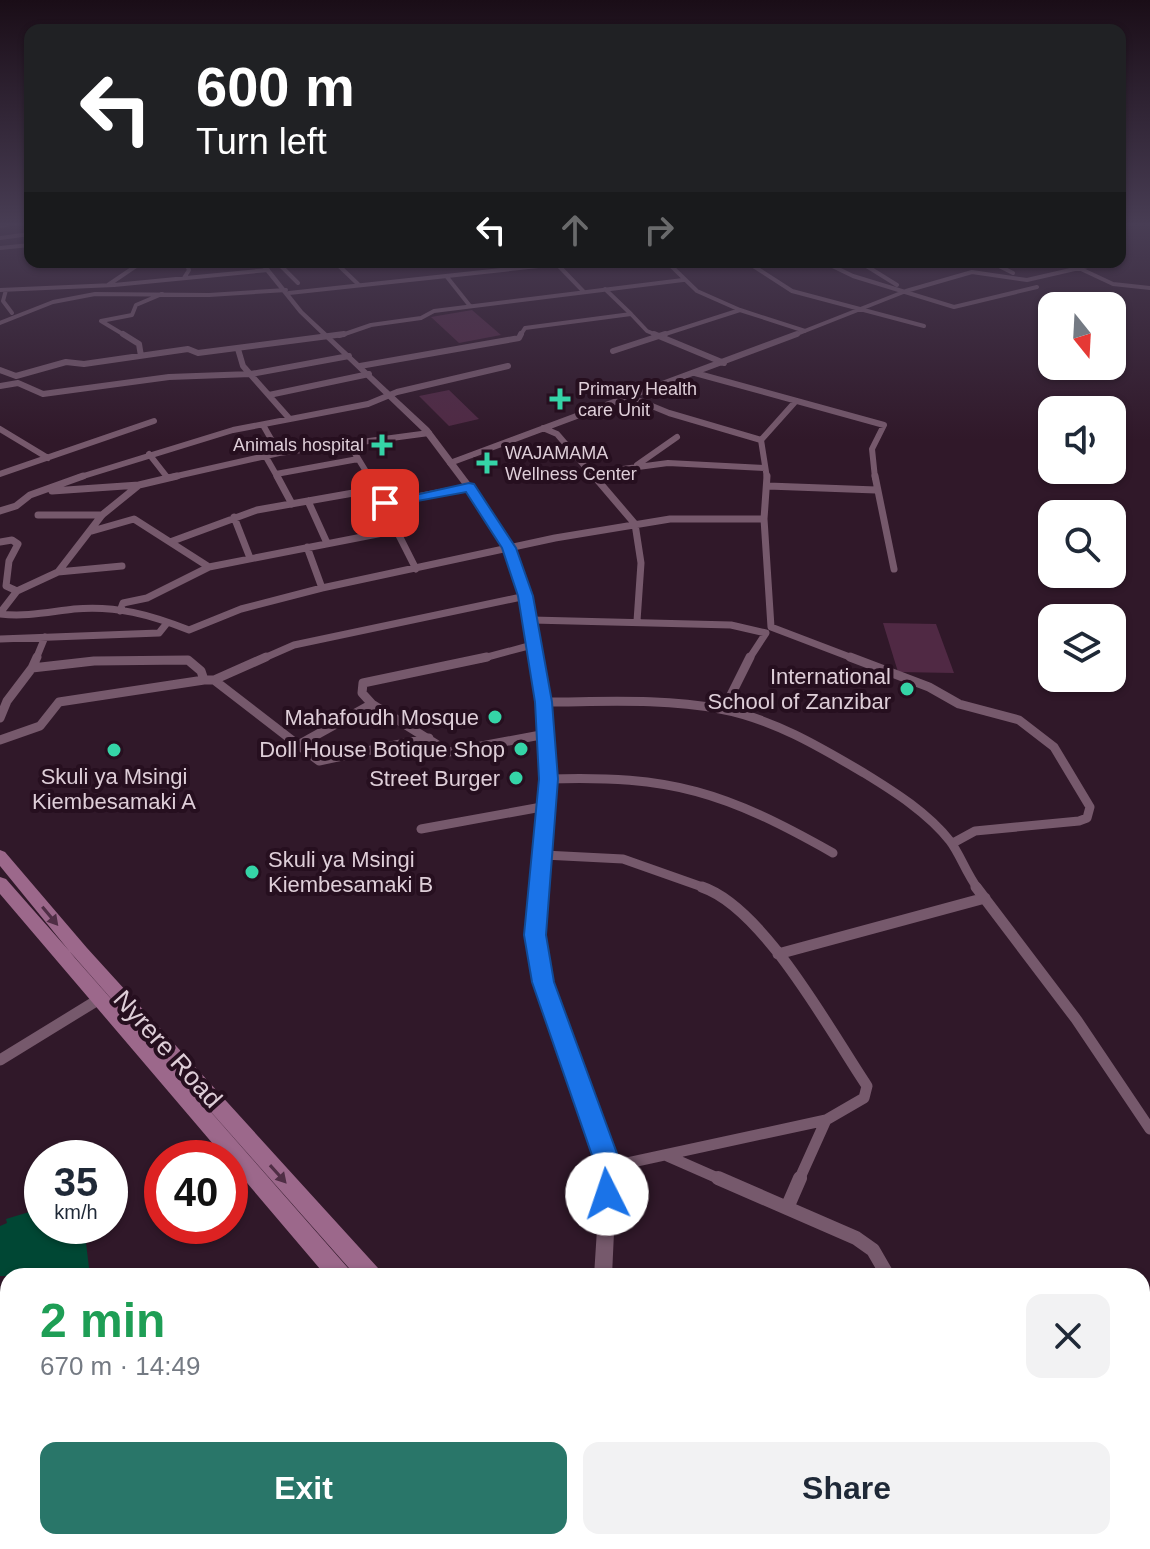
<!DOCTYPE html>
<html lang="en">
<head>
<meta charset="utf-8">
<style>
  :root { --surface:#fff; --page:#f2f2f3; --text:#1f2937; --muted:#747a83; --accent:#297669 }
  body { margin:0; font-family:Arial,sans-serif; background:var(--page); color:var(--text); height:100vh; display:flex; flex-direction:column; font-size:30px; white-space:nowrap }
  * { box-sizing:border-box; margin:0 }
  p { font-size:26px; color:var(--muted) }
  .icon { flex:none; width:44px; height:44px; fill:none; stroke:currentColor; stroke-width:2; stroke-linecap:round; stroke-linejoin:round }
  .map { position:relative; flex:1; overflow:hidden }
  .sheet { position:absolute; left:0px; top:1268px; width:1150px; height:282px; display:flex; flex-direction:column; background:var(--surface); border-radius:24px 24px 0 0; box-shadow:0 2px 6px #0004 }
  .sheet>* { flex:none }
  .top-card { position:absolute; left:24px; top:24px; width:1102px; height:244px; border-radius:16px; box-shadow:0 2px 6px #0004; background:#202124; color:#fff; overflow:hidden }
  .needle { width:52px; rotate:162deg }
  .buttons { position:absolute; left:1038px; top:292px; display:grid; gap:16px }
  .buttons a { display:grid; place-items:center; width:88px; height:88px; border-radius:16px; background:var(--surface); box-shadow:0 2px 6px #0004; font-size:40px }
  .speed { position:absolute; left:24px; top:1140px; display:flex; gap:16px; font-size:40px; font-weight:700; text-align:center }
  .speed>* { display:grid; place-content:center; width:104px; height:104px; border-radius:50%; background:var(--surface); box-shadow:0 2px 6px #0004; line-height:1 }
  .speed small { font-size:20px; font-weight:400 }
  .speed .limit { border:12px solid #d22; background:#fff; color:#111 }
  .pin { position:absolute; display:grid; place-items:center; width:68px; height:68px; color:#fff; margin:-34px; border-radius:16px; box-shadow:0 4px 12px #0006 }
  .me { position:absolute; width:88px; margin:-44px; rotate:356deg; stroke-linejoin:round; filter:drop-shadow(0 0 6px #0008) }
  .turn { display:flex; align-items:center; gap:28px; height:168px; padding:0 40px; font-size:36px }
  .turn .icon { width:104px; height:104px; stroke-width:2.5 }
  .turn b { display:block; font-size:56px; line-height:68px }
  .lanes { display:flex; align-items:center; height:76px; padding:0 40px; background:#0003; justify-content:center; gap:40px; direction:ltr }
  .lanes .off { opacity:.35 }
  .round { display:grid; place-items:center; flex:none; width:84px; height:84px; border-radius:16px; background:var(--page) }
  .head { display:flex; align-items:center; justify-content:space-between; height:136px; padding:0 40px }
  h1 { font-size:48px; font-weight:700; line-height:60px; color:#1e9e55 }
  .button { display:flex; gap:16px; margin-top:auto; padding:16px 40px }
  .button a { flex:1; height:92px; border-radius:16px; background:var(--accent); color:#fff; font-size:32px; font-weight:700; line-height:92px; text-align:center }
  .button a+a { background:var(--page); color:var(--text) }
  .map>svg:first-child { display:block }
</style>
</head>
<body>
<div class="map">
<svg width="1150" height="1549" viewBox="0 0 1150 1549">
  <rect width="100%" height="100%" fill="#301829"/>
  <path fill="#502944" d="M472 310 501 335 459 343 431 317Z
    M449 390 479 419 449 426 419 396Z
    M883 623 936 624 954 673 898 672Z"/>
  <path fill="#004734" d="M42 1208V1226H84L90 1276H0V1226L7 1223 6 1219Z"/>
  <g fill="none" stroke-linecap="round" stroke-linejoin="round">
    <path stroke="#76596c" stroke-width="4" d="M0 226 15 223
      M0 238 30 234
      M0 248 30 245
      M277 262 298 283
      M335 262 359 285
      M555 262 583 291
      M667 262 697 291 740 310 805 331
      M747 262 792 291 924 326
      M824 262 853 276 954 307 1037 287
      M860 262 897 285
      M991 262 1013 273
      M1066 262 1113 284 1150 288
      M447 277 470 306
      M184 278 189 270 186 263
      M108 285 142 262
      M605 289 631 314
      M0 290 114 285 268 270
      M6 290 3 301 12 313
      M289 293 576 262
      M0 323 53 302 95 294 209 295 286 290
      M126 336 101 321 132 315 136 305 162 294
      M339 336 371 325 421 318 434 311 683 280
      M520 336 525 328 631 314 647 331 659 336
      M659 336 740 310
      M792 336 906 291 972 272 1027 280 1105 262"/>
    <path stroke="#76596c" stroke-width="6" d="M123 334 139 344 141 356
      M654 334 724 363
      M238 349 243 366 288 417
      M613 351 665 334
      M360 366 519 338 521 334
      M0 370 16 376 66 362 84 364 188 349 198 353 344 334
      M695 373 884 425 872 449 875 478
      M0 386 18 383 43 394 169 377 251 374 349 356
      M269 395 369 374
      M630 397 669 413 761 440
      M263 425 279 453
      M543 428 557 434 595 478
      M0 429 48 458
      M348 442 370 478
      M149 454 167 477
      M266 457 278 478
      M450 463 797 334
      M637 465 677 437
      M593 473 668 463 765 468
      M0 474 154 421
      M276 474 358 459
      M77 478 233 430 368 404 397 392 508 366
      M168 478 279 453 429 433
      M767 478 761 440 795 402"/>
    <path stroke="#76596c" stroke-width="7" d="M277 476 292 504
      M369 476 416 569
      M594 476 635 524 641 563 637 621
      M767 476 764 519 771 627 855 659
      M875 476 894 569
      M768 486 876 490
      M52 491 139 485
      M308 501 327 543
      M385 503 469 487
      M0 511 16 506 30 495 83 476
      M38 515H102
      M234 517 250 558
      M92 531 134 519 209 567
      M0 542 12 540 18 544 9 561 6 586 17 591
      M170 542 257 510 376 489
      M307 547 322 588
      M58 572 122 566
      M120 611 123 603 147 598 209 567 398 530
      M0 613 17 591 58 572 102 515 139 485 177 476
      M0 614C26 617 48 612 74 609 116 605 151 615 189 630L241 609 322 588 555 538 670 519H764
      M532 620 731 625 766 633 749 659
      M0 639 159 633 167 623
      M36 659 45 637
      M262 659 294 645 526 596
      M480 659 536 644"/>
    <path stroke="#76596c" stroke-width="9" d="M850 657 929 687 959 704 1019 720 1054 747 1090 807 1087 818 1079 821 975 831 953 843
      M32 668 37 657
      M214 680 319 761 429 738
      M543 702C601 702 662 698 720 709 771 718 820 747 864 773 895 792 928 813 950 841 960 854 966 873 978 889
      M372 704 362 693 363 683 487 657
      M724 709 750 657
      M0 718 7 701 32 668 94 661 188 660 201 671 204 680H214L266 657
      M0 740 40 726 59 702 204 680
      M300 744 372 704 449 752 546 734
      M548 779C672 775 725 792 833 853
      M421 829 547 806
      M544 855 623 859 708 889"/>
    <path stroke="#76596c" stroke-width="11" d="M976 887 1076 1019 1150 1129
      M778 954 985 898
      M0 1060 101 998
      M665 1155 722 1180
      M609 1167 826 1120 864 1098 867 1086C830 1031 764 908 702 887
      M799 1180 826 1120"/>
    <path stroke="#76596c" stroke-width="14" d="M718 1178 856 1238 873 1250 888 1276
      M787 1208 800 1178
      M1142 1411 1150 1408
      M0 1494 8 1495
      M262 1549 269 1542
      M739 1549 759 1542"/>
    <path fill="#76596c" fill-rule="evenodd" d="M258 262H264L303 311 429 428 490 509 514 548 537 620 552 734 554 779 542 935 550 982 617 1167 612 1276H594L601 1167 536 982 528 935 542 779 540 734 527 620 504 548 483 512 423 432 299 313Z"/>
    <path fill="#9c688b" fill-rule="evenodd" d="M0 850 5 852 87 948 378 1268 381 1276H356L75 958 0 866Z
      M0 877 6 879 348 1268 351 1276H326L230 1163V1158H225L0 894Z
      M553 1542H582L585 1549H556Z
      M590 1542H619L622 1549H593Z"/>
  </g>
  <defs><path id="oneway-solid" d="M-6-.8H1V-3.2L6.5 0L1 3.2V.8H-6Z" transform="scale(2)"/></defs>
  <g fill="#4f2e45">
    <use href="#oneway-solid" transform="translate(50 916) rotate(50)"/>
    <use href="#oneway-solid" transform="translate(278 1174) rotate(48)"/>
  </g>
  <linearGradient id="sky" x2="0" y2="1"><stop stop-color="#1a0d17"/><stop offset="0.51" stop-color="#483d54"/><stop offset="1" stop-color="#483d54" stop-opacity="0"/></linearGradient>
  <rect width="1150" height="440" fill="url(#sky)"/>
  <path fill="#1a73e8" stroke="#114b97" stroke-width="2" d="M469 483 474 484 516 548 533 596 552 702 558 779 546 935 554 982 622 1167 617 1203 607 1207 598 1203 594 1194 596 1167 532 982 524 935 539 779 535 702 518 596 502 548 466 492 385 507 379 503Z"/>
  <g fill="#35d4a7" stroke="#260f1f" stroke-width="3">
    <path d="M556 387h8v8h8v8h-8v8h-8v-8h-8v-8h8z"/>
    <path d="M378 433h8v8h8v8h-8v8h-8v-8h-8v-8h8z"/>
    <path d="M483 451h8v8h8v8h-8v8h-8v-8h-8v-8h8z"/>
    <circle cx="907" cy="689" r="8"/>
    <circle cx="495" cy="717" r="8"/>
    <circle cx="521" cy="749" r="8"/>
    <circle cx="114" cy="750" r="8"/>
    <circle cx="516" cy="778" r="8"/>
    <circle cx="252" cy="872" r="8"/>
  </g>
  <g text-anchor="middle" stroke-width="8" stroke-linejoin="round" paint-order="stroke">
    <g font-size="18" fill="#deced8" stroke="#260f1f" text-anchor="start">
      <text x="578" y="395">Primary Health<tspan x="578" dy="21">care Unit</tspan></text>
      <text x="364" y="451" text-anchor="end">Animals hospital</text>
      <text x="505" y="459">WAJAMAMA<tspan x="505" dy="21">Wellness Center</tspan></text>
    </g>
    <g font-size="22" fill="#deced8" stroke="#260f1f" text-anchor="end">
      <text x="891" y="684">International<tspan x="891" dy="25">School of Zanzibar</tspan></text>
      <text x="479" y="725">Mahafoudh Mosque</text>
      <text x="505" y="757">Doll House Botique Shop</text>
      <text x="114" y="784" text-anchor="middle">Skuli ya Msingi<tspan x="114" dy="25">Kiembesamaki A</tspan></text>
      <text x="500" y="786">Street Burger</text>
      <text x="268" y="867" text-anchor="start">Skuli ya Msingi<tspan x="268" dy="25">Kiembesamaki B</tspan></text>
    </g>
    <g font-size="26" fill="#deced8" stroke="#260f1f">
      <text transform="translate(168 1049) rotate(48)" y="9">Nyrere Road</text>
    </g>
  </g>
</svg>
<div class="buttons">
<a><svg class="needle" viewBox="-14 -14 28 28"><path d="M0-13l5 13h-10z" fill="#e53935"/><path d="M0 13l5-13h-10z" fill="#747a83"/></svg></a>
<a><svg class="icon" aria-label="sound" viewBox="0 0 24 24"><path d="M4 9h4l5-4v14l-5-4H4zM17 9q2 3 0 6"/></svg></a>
<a><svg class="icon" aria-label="search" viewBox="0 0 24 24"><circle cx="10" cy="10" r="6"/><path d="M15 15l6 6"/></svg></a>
<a><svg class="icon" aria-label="layers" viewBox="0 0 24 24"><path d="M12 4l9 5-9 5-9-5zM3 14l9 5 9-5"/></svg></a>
</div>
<div class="speed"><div>35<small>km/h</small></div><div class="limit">40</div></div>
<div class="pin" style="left:385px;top:503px;background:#d93025"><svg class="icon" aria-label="arrive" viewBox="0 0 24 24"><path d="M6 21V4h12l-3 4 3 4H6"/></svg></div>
<svg class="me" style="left:607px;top:1194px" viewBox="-20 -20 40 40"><circle r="19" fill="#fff"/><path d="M0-13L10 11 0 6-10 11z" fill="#1a73e8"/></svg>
<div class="top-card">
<div class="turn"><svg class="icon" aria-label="left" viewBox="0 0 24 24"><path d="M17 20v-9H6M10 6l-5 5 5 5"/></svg><div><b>600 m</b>Turn left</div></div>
<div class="lanes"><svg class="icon" aria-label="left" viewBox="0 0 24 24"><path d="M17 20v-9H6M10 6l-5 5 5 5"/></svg><svg class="icon off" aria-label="ahead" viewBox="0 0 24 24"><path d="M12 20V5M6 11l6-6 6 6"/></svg><svg class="icon off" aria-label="right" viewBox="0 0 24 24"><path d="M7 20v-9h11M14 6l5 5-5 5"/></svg></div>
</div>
<section class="sheet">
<div class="head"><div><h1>2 min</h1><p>670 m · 14:49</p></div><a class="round"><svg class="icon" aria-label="close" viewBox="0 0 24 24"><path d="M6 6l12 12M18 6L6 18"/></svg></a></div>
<div class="button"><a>Exit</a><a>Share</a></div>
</section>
</div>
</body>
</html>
